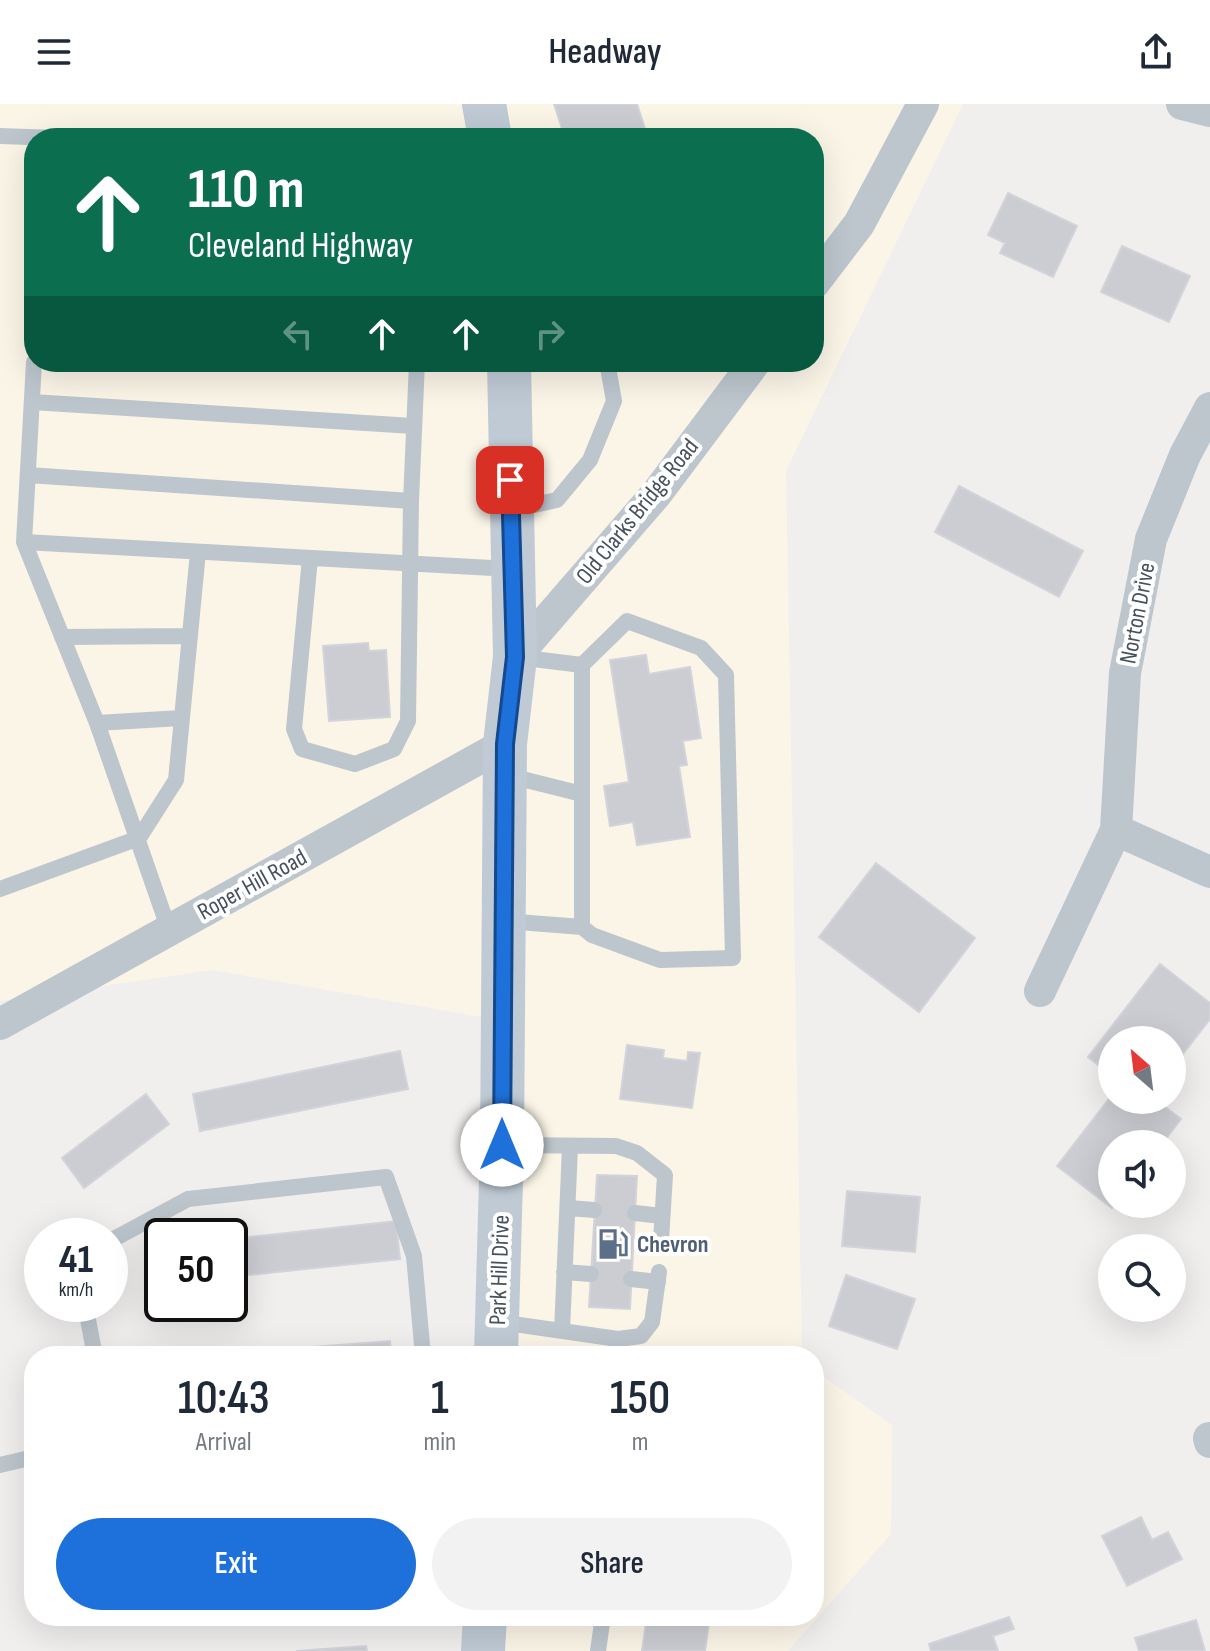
<!DOCTYPE html>
<html lang="en">
<head>
<meta charset="utf-8">
<style>
  :root { --surface:#fff; --page:#f2f2f3; --text:#1f2937; --muted:#747a83; --accent:#1e71da }
  body { margin:0; font-family:"Sofia Sans Condensed",sans-serif; background:var(--page); color:var(--text); height:100vh; display:flex; flex-direction:column; font-size:30px; white-space:nowrap }
  * { box-sizing:border-box; margin:0 }
  p { font-size:26px; color:var(--muted) }
  .icon { flex:none; width:44px; height:44px; fill:none; stroke:currentColor; stroke-width:2; stroke-linecap:round; stroke-linejoin:round }
  .map { position:relative; flex:1; overflow:hidden }
  .side { position:absolute; left:24px; top:1242px; width:800px; height:280px; display:flex; flex-direction:column; background:var(--surface); border-radius:32px; box-shadow:0 8px 32px #0002 }
  .side>* { flex:none }
  .banner { position:absolute; left:24px; top:24px; width:800px; height:244px; border-radius:32px; box-shadow:0 8px 32px #0002; background:#0b6e4f; color:#fff; overflow:hidden }
  .needle { width:52px; rotate:332deg }
  .fabs { position:absolute; left:1098px; top:922px; display:grid; gap:16px }
  .fabs a { display:grid; place-items:center; width:88px; height:88px; border-radius:50%; background:var(--surface); box-shadow:0 8px 32px #0002; font-size:40px }
  .speed { position:absolute; left:24px; top:1114px; display:flex; gap:16px; font-size:40px; font-weight:700; text-align:center }
  .speed>* { display:grid; place-content:center; width:104px; height:104px; border-radius:50%; background:var(--surface); box-shadow:0 8px 32px #0002; line-height:1 }
  .speed small { font-size:20px; font-weight:400 }
  .speed .limit { border:4px solid #111; border-radius:12px; background:#fff; color:#111 }
  .pin { position:absolute; display:grid; place-items:center; width:68px; height:68px; color:#fff; margin:-34px; border-radius:16px; box-shadow:0 4px 12px #0006 }
  .me { position:absolute; width:88px; margin:-44px; rotate:0deg; stroke-linejoin:round; filter:drop-shadow(0 0 6px #0008) }
  .turn { display:flex; align-items:center; gap:28px; height:168px; padding:0 32px; font-size:36px }
  .turn .icon { width:104px; height:104px; stroke-width:2.5 }
  .turn b { display:block; font-size:56px; line-height:68px }
  .lanes { display:flex; align-items:center; height:76px; padding:0 32px; background:#0003; justify-content:center; gap:40px; direction:ltr }
  .lanes .off { opacity:.35 }
  .eta { display:flex; justify-content:space-evenly; align-items:center; height:136px; text-align:center }
  .eta b { font-size:48px; font-weight:600; line-height:56px }
  .action { display:flex; gap:16px; margin-top:auto; padding:16px 32px }
  .action a { flex:1; height:92px; border-radius:48px; background:var(--accent); color:#fff; font-size:32px; font-weight:600; line-height:92px; text-align:center }
  .action a+a { background:var(--page); color:var(--text) }
  header { display:flex; justify-content:space-between; align-items:center; height:104px; padding:0 32px; background:var(--surface); font-size:36px; font-weight:600 }
  .map>svg:first-child { display:block }
</style>
</head>
<body>
<header><svg class="icon" aria-label="menu" viewBox="0 0 24 24"><path d="M4 6h16M4 12h16M4 18h16"/></svg>Headway<svg class="icon" aria-label="share" viewBox="0 0 24 24"><path d="M12 15V3M7 8l5-5 5 5M5 13v7h14v-7"/></svg></header>
<div class="map">
<svg width="1210" height="1547" viewBox="0 0 1210 1547">
  <rect width="100%" height="100%" fill="#f1eeee"/>
  <path fill="#fbf5e8" fill-rule="evenodd" d="M0 0H963L786 367 802 1252H497L516 919 212 866 0 897ZM34 34H814V258H34Z
    M814 1266 892 1321 891 1430 788 1547H481L483 1512H814Z"/>
  <path fill="#cbcdd3" stroke="#d2d4da" stroke-width="2" d="M554 0H637L647 31 565 34Z
    M1008 89 1077 122 1053 173 1000 149 1005 139 988 131Z
    M1122 142 1190 172 1169 218 1101 188Z
    M959 382 1083 447 1059 493 935 428Z
    M368 539 369 547 386 546 390 613 329 617 323 542Z
    M646 551 649 570 690 563 701 634 683 637 687 661 679 662 690 733 637 741 633 718 610 722 604 682 629 678 610 556Z
    M876 759 975 834 919 908 819 833Z
    M1160 860 1210 899V915L1172 964V936H1112V972L1088 953Z
    M627 941 664 946 663 954 687 957 688 948 700 949 692 1004 620 995Z
    M400 947 408 985 200 1027 193 990Z
    M146 990 169 1020 84 1084 62 1054Z
    M1112 991V996H1156L1181 1015 1162 1040H1112V1100H1115L1112 1104 1057 1062Z
    M597 1071 637 1072 630 1205 589 1203Z
    M847 1087 920 1093 915 1148 842 1142Z
    M396 1117 400 1155 230 1173V1135Z
    M846 1171 915 1195 897 1245 829 1222Z
    M390 1237 391 1252H208V1251Z
    M1141 1413 1152 1436 1168 1428 1182 1455 1127 1482 1102 1432Z
    M647 1512H710L705 1547H642Z
    M1009 1513 1014 1525 993 1532 998 1547H931L929 1540Z
    M1196 1516 1205 1547H1139L1135 1534Z
    M366 1542 367 1547H296Z"/>
  <g fill="none" stroke-linecap="round" stroke-linejoin="round">
    <path stroke="#bdc6cd" stroke-width="16" d="M0 32 58 34
      M34 258 24 438 511 465
      M32 298 413 322
      M28 371 411 397
      M515 405 557 396 590 356 614 297 607 258
      M24 438 97 619 169 826
      M310 454 294 625 302 645 355 660 394 645 408 617 411 397 417 258
      M62 533 190 532
      M517 553 582 561
      M97 619 181 614
      M506 671 582 690
      M0 785 139 734 176 676 198 448
      M506 817 582 823 592 831 660 856 733 854 726 571 701 544 627 517 582 561V823
      M502 1041 616 1042 637 1049 665 1071 661 1137
      M569 1104 594 1106
      M635 1109 662 1112
      M110 1137 188 1095 386 1073 414 1152 423 1252
      M564 1168 591 1170
      M631 1175 658 1178
      M85 1200 95 1252
      M499 1218 618 1235 641 1232 652 1218 659 1168
      M562 1227 570 1043
      M0 1361 34 1353
      M598 1547 603 1512"/>
    <path stroke="#bdc6cd" stroke-width="32" d="M1182 0 1210 7
      M814 179 859 120 923 0
      M515 553 657 389 755 258
      M1116 726 1210 768
      M1040 887 1116 726 1125 569 1151 435 1185 351 1210 304
      M0 920 505 640
      M1209 1334 1210 1338"/>
    <path stroke="#bfcad5" stroke-width="44" d="M484 0 490 34
      M496 1252 502 1041 505 640 515 553 509 258
      M483 1547 485 1512"/>
  </g>
  <g fill="none" stroke-linecap="round" stroke-linejoin="round">
    <defs>
      <path id="route" d="M502 1041 505 640 515 553 510 376"/>
    </defs>
    <use href="#route" stroke="#14498e" stroke-width="20"/>
    <use href="#route" stroke="#1e71da" stroke-width="14"/>
  </g>
  <defs>
    <symbol id="fuel-bare" viewBox="-9 -9 18 18"><path d="M-5.5-6h7V0h2V4h1.3V-2.5L3-4.5l.8-.8L6-3V5H2.5V1h-1V6h-7ZM-4.2-4.7v3.2H.2V-4.7Z" fill="#5c6f8a" stroke="#fff" stroke-width="2.5" paint-order="stroke"/></symbol>
  </defs>
  <g fill-rule="evenodd">
    <use href="#fuel-bare" x="591" y="1118" width="44" height="44"/>
  </g>
  <g text-anchor="middle" stroke-width="8" stroke-linejoin="round" paint-order="stroke">
    <g font-size="24" fill="#47515b" stroke="#fff">
      <text transform="translate(637 407) rotate(-51)" y="8">Old Clarks Bridge Road</text>
      <text transform="translate(1137 509) rotate(-79)" y="8">Norton Drive</text>
      <text transform="translate(252 780) rotate(-29)" y="8">Roper Hill Road</text>
      <text transform="translate(499 1166) rotate(-88)" y="8">Park Hill Drive</text>
    </g>
    <g font-size="24" font-weight="bold" fill="#4e5e75" stroke="#fff" text-anchor="start">
      <text x="637" y="1148">Chevron</text>
    </g>
  </g>
</svg>
<div class="fabs">
<a><svg class="needle" viewBox="-14 -14 28 28"><path d="M0-13l5 13h-10z" fill="#e53935"/><path d="M0 13l5-13h-10z" fill="#747a83"/></svg></a>
<a><svg class="icon" aria-label="sound" viewBox="0 0 24 24"><path d="M4 9h4l5-4v14l-5-4H4zM17 9q2 3 0 6"/></svg></a>
<a><svg class="icon" aria-label="search" viewBox="0 0 24 24"><circle cx="10" cy="10" r="6"/><path d="M15 15l6 6"/></svg></a>
</div>
<div class="speed"><div>41<small>km/h</small></div><div class="limit">50</div></div>
<div class="pin" style="left:510px;top:376px;background:#d93025"><svg class="icon" aria-label="arrive" viewBox="0 0 24 24"><path d="M6 21V4h12l-3 4 3 4H6"/></svg></div>
<svg class="me" style="left:502px;top:1041px" viewBox="-20 -20 40 40"><circle r="19" fill="#fff"/><path d="M0-13L10 11 0 6-10 11z" fill="#1e71da"/></svg>
<div class="banner">
<div class="turn"><svg class="icon" aria-label="ahead" viewBox="0 0 24 24"><path d="M12 20V5M6 11l6-6 6 6"/></svg><div><b>110 m</b>Cleveland Highway</div></div>
<div class="lanes"><svg class="icon off" aria-label="left" viewBox="0 0 24 24"><path d="M17 20v-9H6M10 6l-5 5 5 5"/></svg><svg class="icon" aria-label="ahead" viewBox="0 0 24 24"><path d="M12 20V5M6 11l6-6 6 6"/></svg><svg class="icon" aria-label="ahead" viewBox="0 0 24 24"><path d="M12 20V5M6 11l6-6 6 6"/></svg><svg class="icon off" aria-label="right" viewBox="0 0 24 24"><path d="M7 20v-9h11M14 6l5 5-5 5"/></svg></div>
</div>
<section class="side">
<div class="eta">
<div><b>10:43</b><p>Arrival</p></div>
<div><b>1</b><p>min</p></div>
<div><b>150</b><p>m</p></div>
</div>
<div class="action"><a>Exit</a><a>Share</a></div>
</section>
</div>
</body>
</html>
